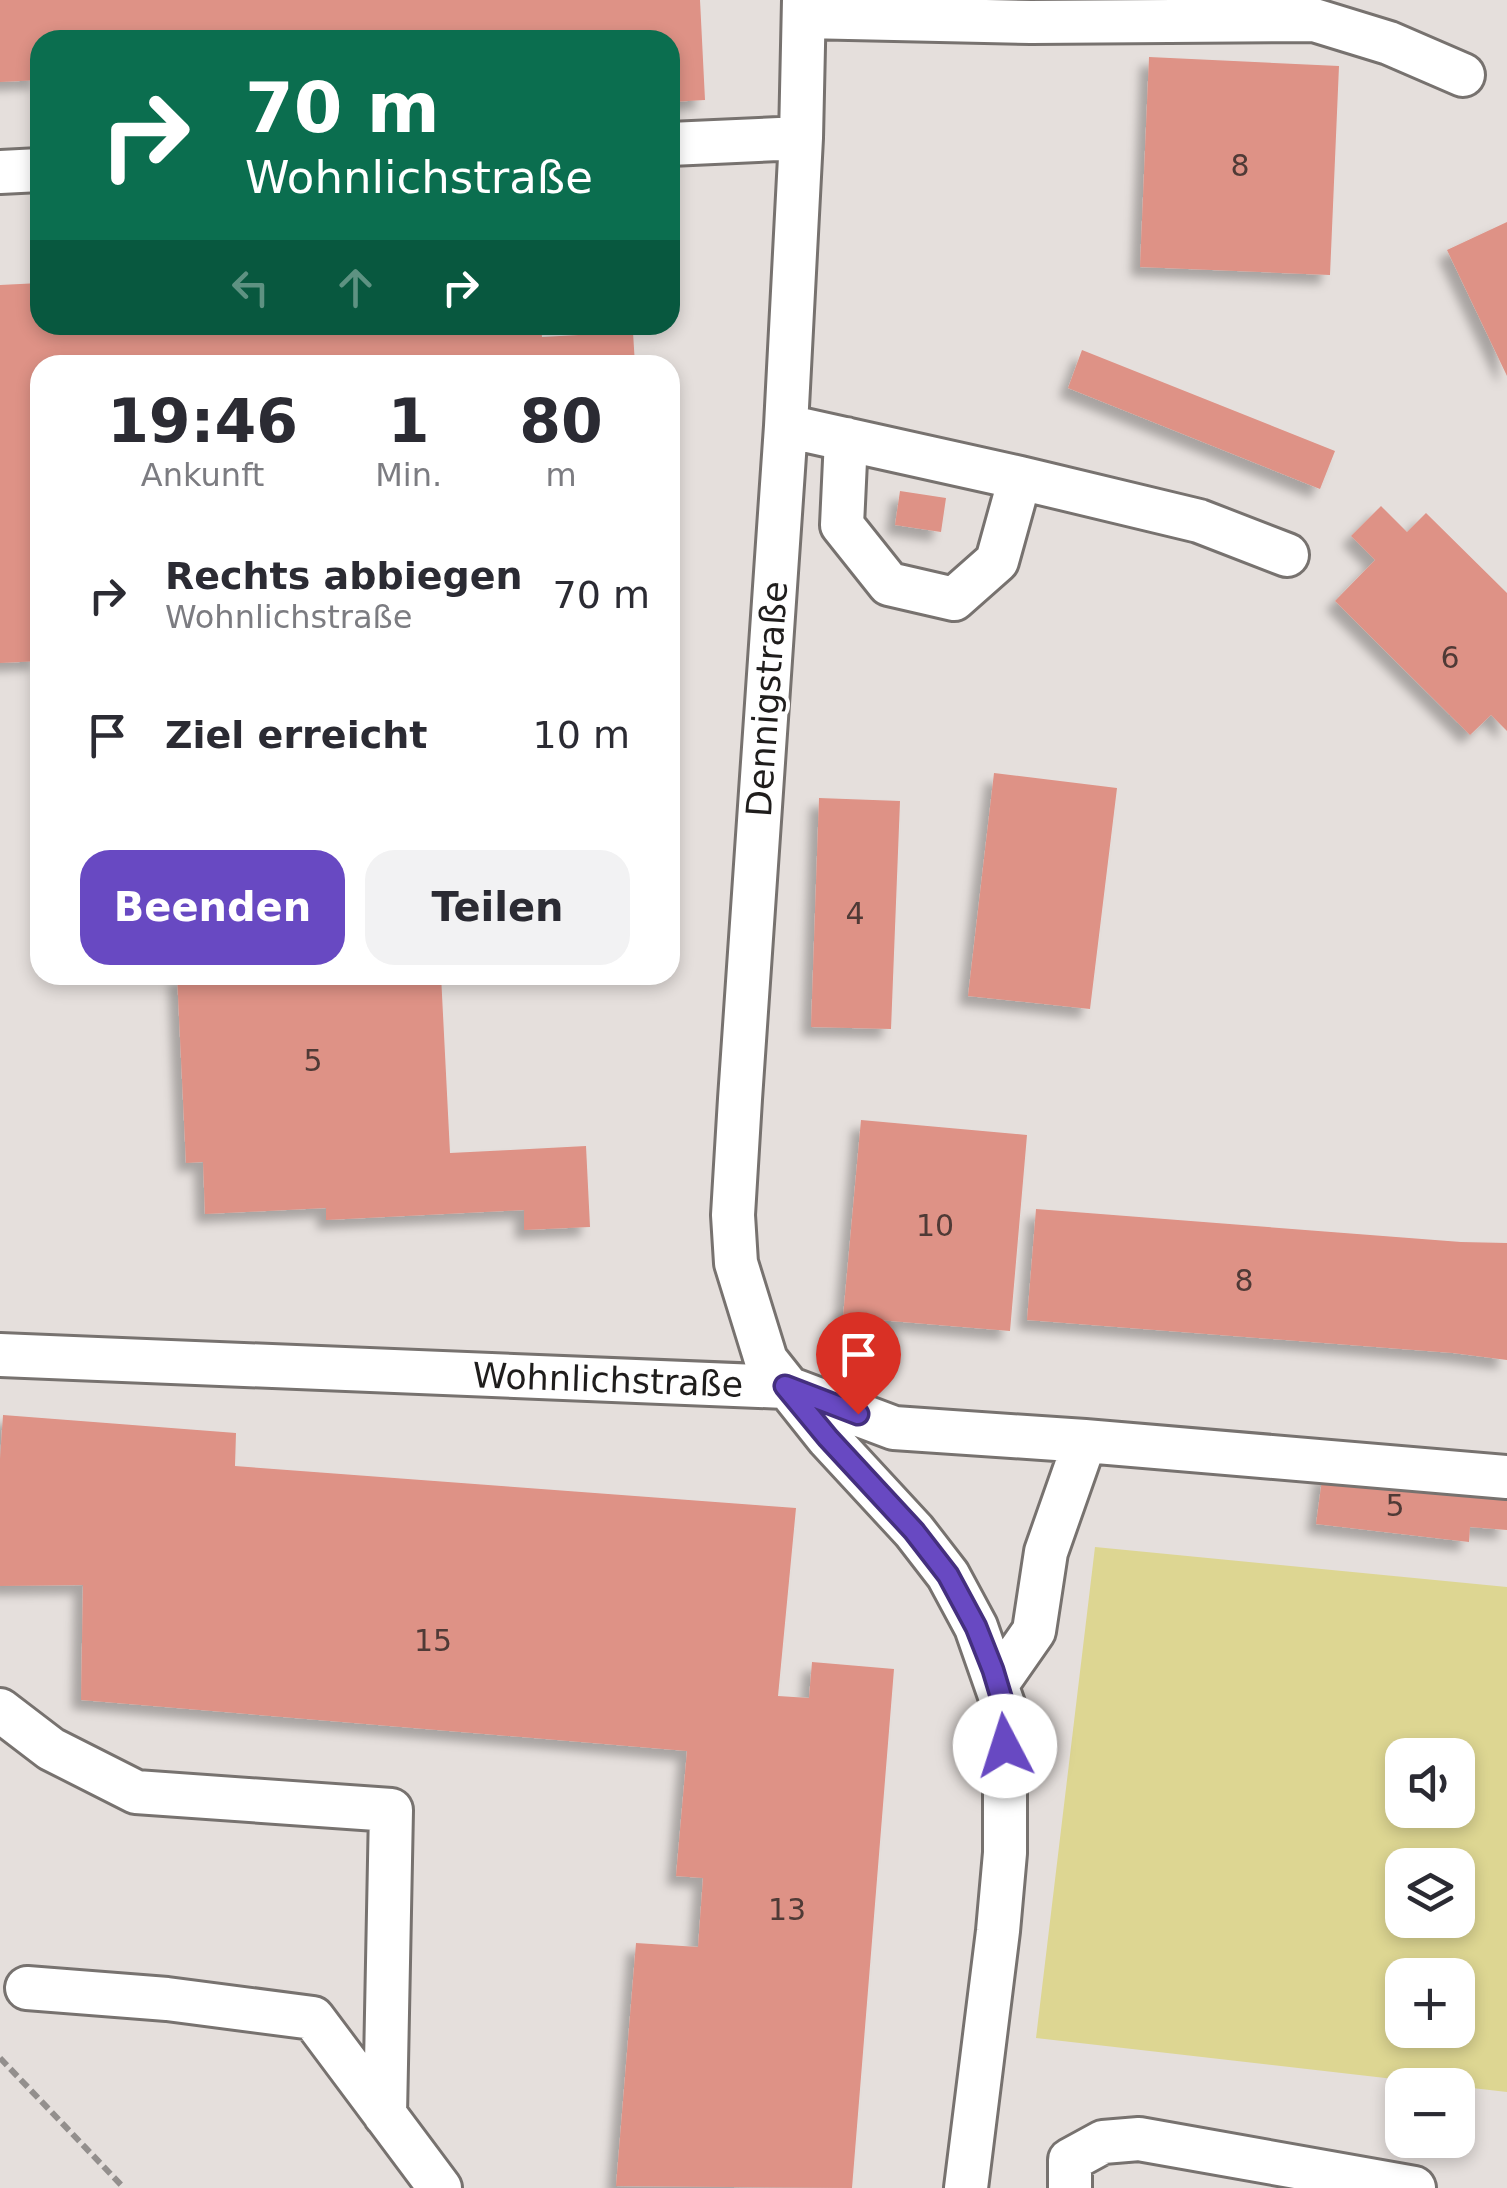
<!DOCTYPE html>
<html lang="de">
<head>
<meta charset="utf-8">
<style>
  :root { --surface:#fff; --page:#f2f2f3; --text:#2b2b33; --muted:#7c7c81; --accent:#6849c2 }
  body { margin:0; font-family:"DejaVu Sans",sans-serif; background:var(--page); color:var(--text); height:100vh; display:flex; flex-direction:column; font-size:38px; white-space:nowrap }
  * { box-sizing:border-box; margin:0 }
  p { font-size:32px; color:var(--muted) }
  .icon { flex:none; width:55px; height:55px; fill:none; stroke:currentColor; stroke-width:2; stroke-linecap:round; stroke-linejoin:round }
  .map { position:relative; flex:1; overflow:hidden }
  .drawer { position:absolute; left:30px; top:355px; width:650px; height:630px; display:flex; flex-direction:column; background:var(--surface); border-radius:30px; box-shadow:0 5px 15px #0003 }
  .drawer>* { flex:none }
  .top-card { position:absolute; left:30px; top:30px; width:650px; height:305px; border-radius:30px; box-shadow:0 5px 15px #0003; background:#0b6e4f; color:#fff; overflow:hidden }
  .fabs { position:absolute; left:1385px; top:1738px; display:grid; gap:20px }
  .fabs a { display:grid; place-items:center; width:90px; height:90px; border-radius:20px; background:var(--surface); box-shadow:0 5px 15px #0003; font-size:50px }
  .pin { position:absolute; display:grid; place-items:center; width:85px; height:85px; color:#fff; margin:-102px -42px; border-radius:50% 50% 50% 0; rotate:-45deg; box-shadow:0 0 10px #0007 }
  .pin .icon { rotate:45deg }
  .me { position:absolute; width:110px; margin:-55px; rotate:355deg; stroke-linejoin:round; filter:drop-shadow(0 0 8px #0008) }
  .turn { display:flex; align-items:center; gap:35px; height:210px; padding:0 50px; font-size:45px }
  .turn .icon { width:130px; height:130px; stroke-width:2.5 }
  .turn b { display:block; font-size:70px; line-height:85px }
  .lanes { display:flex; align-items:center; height:95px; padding:0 50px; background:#0003; justify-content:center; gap:50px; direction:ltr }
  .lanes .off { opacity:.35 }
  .eta { display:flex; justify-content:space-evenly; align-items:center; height:170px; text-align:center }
  .eta b { font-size:60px; font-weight:600; line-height:70px }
  .cta { display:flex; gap:20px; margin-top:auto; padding:20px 50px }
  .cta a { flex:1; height:115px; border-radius:30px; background:var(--accent); color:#fff; font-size:40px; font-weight:600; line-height:115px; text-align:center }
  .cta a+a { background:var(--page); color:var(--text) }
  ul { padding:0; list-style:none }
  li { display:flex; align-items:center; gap:30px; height:140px; padding:0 50px }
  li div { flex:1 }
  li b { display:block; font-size:38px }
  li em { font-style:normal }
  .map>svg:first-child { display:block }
</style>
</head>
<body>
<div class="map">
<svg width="1507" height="2188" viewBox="0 0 1507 2188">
  <defs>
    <filter id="shadow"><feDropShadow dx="-9" dy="9" stdDeviation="5" flood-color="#0004"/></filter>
  </defs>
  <rect width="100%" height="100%" fill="#e5dfdc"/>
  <path fill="#ddd692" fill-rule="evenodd" d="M1095 1547 1507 1587V2092L1036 2038ZM1402 1755H1458V1810H1402ZM1402 1865H1458V1920H1402ZM1402 1975H1458V2030H1402Z"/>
  <path fill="#de9286" filter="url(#shadow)" d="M0 0H700L705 100 670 102V40H40V80L0 82Z
    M1149 57 1339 66 1330 275 1140 267Z
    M1507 222V376L1447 250Z
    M40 283V325H541L542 337 633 332 635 365H40V661L0 663V285Z
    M1082 350 1335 451 1320 489 1068 388Z
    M900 491 946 498 941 532 895 525Z
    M1381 506 1407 532 1426 513 1507 593V731L1491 715 1470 735 1335 601 1375 560 1351 536Z
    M994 773 1117 788 1090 1009 968 996Z
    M819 798 900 801 891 1029 811 1027Z
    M177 975H441L450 1153 586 1146 590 1227 524 1230V1210L326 1220V1208L205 1214 203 1162 186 1163Z
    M861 1120 1027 1135 1010 1331 843 1317Z
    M1036 1209 1461 1242 1507 1243V1360L1453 1353 1027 1320Z
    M3 1415 236 1433 235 1466 796 1508 778 1696 809 1698 812 1662 894 1669 852 2188 616 2186 636 1943 698 1947 703 1878 676 1876 687 1751 81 1700 83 1585 0 1586V1459Z
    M1323 1472 1507 1490V1530L1470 1527 1469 1542 1316 1524Z"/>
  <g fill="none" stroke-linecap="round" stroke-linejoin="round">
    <defs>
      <path id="minor" d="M804 0 801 138 786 426 740 1099 733 1215 736 1263 766 1360 828 1438 914 1531 948 1575 976 1627 1005 1710V1853L998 1931 966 2188
        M804 17 1031 22 1314 20 1389 43 1463 75
        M670 144 801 138
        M0 172 40 170
        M786 426 1020 478 1199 521 1287 555
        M846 439 842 525 889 584 954 599 997 561 1020 478
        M0 1355 785 1387 894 1428 1085 1441 1507 1477
        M997 1684 1034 1631 1046 1552 1085 1441
        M0 1710 51 1749 136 1792 391 1810 385 2115
        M27 1988 167 1999 313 2018 440 2188
        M1070 2188V2160L1103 2142 1139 2139 1414 2188"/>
    </defs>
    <use href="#minor" stroke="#77726f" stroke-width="48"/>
    <path stroke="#938f8d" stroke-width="6" stroke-dasharray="10 5" stroke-linecap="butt" d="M0 2058 124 2188"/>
    <use href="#minor" stroke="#fff" stroke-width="42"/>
  </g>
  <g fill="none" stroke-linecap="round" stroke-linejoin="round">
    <defs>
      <path id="route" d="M858 1414 785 1386 828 1438 914 1531 948 1575 976 1627 993 1670 1005 1710V1746"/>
    </defs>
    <use href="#route" stroke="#442f7e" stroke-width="25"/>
    <use href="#route" stroke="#6849c2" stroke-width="18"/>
  </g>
  <g text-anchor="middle" stroke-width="8" stroke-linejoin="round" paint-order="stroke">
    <g font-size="30" fill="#4f3a36">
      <text x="1240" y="176">8</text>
      <text x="1450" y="668">6</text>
      <text x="855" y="924">4</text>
      <text x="313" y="1071">5</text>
      <text x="935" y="1236">10</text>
      <text x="1244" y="1291">8</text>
      <text x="1395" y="1516">5</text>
      <text x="433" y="1651">15</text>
      <text x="787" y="1920">13</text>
    </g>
    <g font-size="35" fill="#1f1d1c" stroke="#fff">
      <text transform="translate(767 699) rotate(-86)" y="12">Dennigstraße</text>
      <text transform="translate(608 1380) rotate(2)" y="12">Wohnlichstraße</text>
    </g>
  </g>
</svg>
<div class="fabs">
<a><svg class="icon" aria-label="sound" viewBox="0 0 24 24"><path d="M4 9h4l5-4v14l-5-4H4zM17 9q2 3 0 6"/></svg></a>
<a><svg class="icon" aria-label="layers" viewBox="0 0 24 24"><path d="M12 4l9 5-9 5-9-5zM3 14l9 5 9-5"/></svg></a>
<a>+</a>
<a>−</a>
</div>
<div class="pin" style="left:858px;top:1414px;background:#d93025"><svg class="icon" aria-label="arrive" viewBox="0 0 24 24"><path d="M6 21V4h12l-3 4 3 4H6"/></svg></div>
<svg class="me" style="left:1005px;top:1746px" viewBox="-20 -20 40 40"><circle r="19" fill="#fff"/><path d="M0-13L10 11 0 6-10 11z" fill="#6849c2"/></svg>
<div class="top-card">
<div class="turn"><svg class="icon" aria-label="right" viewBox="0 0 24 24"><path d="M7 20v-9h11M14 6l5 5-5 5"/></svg><div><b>70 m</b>Wohnlichstraße</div></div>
<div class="lanes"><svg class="icon off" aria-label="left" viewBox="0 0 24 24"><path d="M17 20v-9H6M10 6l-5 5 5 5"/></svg><svg class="icon off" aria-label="ahead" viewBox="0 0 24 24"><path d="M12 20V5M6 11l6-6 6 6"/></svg><svg class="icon" aria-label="right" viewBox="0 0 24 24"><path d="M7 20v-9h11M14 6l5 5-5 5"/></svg></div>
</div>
<section class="drawer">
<div class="eta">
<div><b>19:46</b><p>Ankunft</p></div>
<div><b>1</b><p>Min.</p></div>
<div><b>80</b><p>m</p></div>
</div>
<ul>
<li><svg class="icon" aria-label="right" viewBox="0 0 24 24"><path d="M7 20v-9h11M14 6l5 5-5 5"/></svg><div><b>Rechts abbiegen</b><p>Wohnlichstraße</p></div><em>70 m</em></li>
<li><svg class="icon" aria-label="arrive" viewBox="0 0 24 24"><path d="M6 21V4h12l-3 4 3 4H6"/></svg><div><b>Ziel erreicht</b></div><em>10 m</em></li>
</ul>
<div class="cta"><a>Beenden</a><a>Teilen</a></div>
</section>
</div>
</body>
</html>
